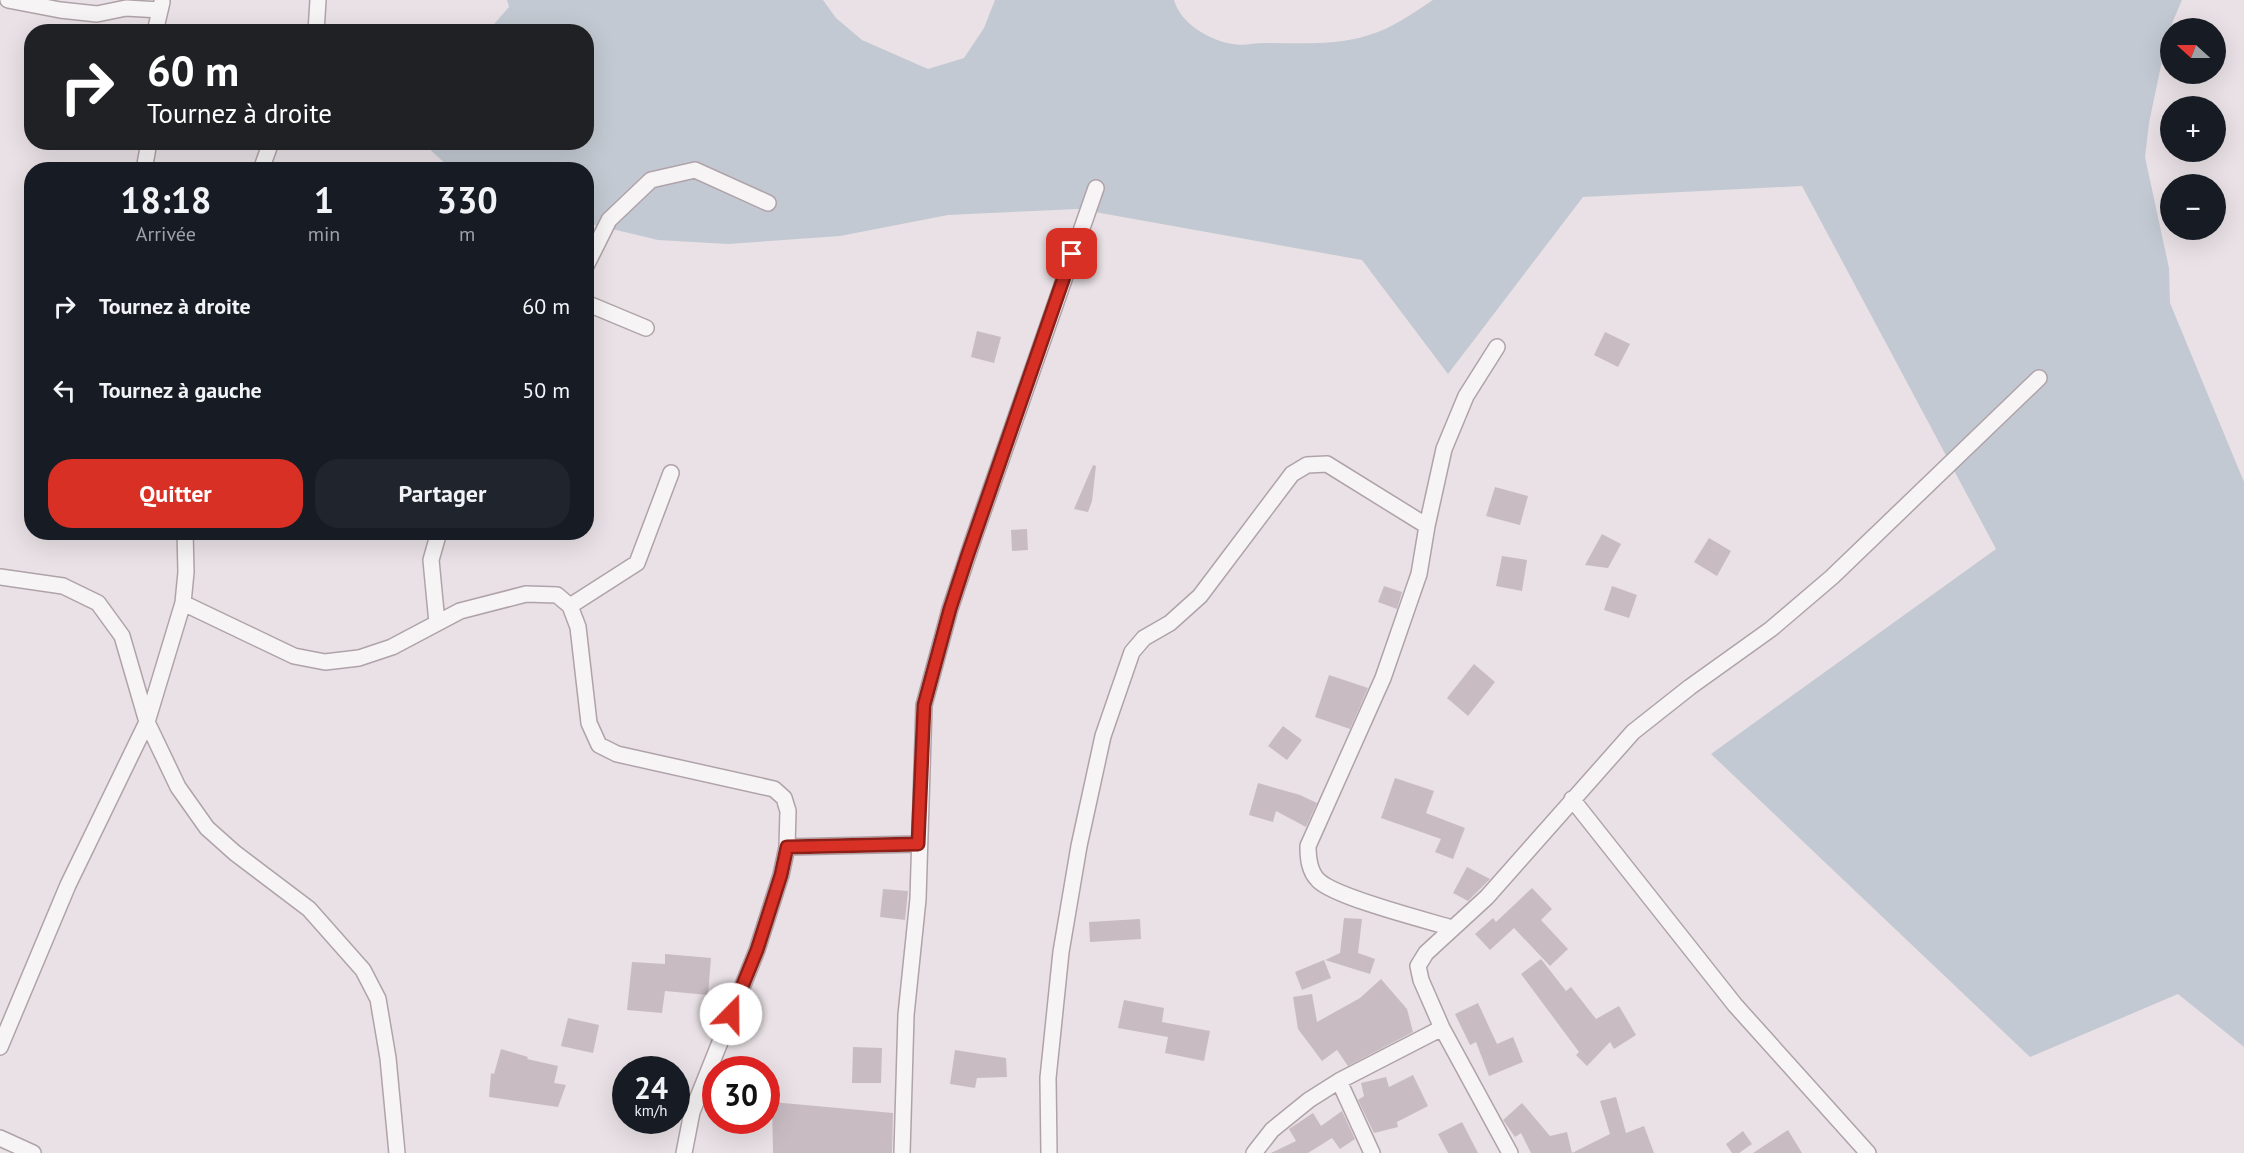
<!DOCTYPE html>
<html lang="fr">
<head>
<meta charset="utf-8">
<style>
  :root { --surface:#171b24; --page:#20242c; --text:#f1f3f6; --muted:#9ea1a6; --accent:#d93025 }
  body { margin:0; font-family:"PT Sans",sans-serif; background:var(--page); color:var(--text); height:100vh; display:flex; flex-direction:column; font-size:22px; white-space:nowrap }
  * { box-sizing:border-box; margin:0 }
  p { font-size:20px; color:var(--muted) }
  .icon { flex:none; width:33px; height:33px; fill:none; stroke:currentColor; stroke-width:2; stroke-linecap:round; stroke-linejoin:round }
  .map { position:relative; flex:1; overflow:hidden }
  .drawer { position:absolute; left:24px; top:162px; width:570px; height:378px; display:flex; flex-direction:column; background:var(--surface); border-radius:24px; box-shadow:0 6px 24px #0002 }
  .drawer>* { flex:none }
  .guide { position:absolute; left:24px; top:24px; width:570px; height:126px; border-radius:24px; box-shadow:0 6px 24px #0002; background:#202124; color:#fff; overflow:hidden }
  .needle { width:39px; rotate:291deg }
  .fabs { position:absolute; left:2160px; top:18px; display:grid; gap:12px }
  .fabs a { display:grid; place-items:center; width:66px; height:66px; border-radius:50%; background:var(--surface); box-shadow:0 6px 24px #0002; font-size:30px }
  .speed { position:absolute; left:612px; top:1056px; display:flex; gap:12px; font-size:30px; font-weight:700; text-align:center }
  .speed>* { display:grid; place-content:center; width:78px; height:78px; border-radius:50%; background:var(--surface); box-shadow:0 6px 24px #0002; line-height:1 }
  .speed small { font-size:15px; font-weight:400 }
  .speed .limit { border:9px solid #d22; background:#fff; color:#111 }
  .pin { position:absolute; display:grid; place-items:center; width:51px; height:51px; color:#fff; margin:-26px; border-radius:12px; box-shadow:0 3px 9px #0006 }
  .me { position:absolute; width:66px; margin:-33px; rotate:22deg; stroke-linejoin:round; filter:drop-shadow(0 0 4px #0008) }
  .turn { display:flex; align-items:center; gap:21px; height:126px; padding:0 24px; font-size:27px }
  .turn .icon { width:78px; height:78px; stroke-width:2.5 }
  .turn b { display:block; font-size:42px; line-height:51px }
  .eta { display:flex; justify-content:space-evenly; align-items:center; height:102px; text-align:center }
  .eta b { font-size:36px; font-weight:700; line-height:42px }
  .primary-button { display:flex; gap:12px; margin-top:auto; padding:12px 24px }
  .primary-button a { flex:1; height:69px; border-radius:24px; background:var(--accent); color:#fff; font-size:24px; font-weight:700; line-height:69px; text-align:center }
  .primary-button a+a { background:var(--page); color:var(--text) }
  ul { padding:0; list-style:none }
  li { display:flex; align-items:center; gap:18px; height:84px; padding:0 24px }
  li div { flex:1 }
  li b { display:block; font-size:22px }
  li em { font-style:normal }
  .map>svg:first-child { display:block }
</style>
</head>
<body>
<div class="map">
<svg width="2244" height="1153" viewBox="0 0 2244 1153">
  <rect width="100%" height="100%" fill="#e9e1e5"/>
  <path fill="#c3c9d2" d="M507 0H823L836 18 862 40 928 69 964 58 984 28 995 0H1174C1180 23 1210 41 1233 44 1243 46 1255 43 1265 43 1300 43 1336 46 1369 35 1393 28 1413 13 1433 0H2182L2173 21 2163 56 2149 123 2145 157 2169 268 2170 303 2244 482V1047L2178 994 2030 1057 1711 754 1996 549 1802 186 1583 197 1448 374 1362 260 1078 209 948 215 840 236 728 244 658 240 587 223 586 170 451 169 423 143 586 142V32L488 31 509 7Z"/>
  <path fill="#c8bcc2" d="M977 331 1001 337 994 363 971 357Z
    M1605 332 1630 344 1618 367 1594 355Z
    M1093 465 1096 466 1092 501 1088 512 1074 509Z
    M1495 487 1528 496 1520 525 1486 516Z
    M1027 529 1028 550 1012 551 1011 530Z
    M1602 534 1621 544 1608 568 1585 565Z
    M1709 538 1731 551 1717 576 1694 562Z
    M1502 556 1527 560 1522 591 1496 586Z
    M1384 586 1402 592 1397 609 1378 602Z
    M1612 586 1637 595 1629 618 1604 610Z
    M1474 664 1495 682 1468 716 1447 698Z
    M1329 675 1368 688 1350 729 1315 717Z
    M1283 726 1302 740 1287 760 1268 746Z
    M1395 778 1434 791 1426 813 1465 828 1453 859 1435 852 1441 839 1381 818Z
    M1258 783 1300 795 1317 803 1306 827 1276 811 1273 822 1249 815Z
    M1467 867 1490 879 1468 901 1453 893Z
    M1532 888 1552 909 1541 920 1568 949 1550 966 1514 928 1490 950 1475 934 1493 918 1496 922Z
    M883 889 908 891 905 920 880 917Z
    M1344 918 1362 919 1358 953 1375 959 1370 974 1325 960 1340 953Z
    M1140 919 1141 939 1090 942 1089 922Z
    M665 954 711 958 708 995 665 991 662 1013 627 1010 632 962 665 964Z
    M1541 959 1566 991 1571 987 1596 1019 1619 1006 1636 1035 1614 1049 1610 1042 1587 1066 1576 1055 1579 1052 1521 974Z
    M1324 960 1331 978 1302 990 1295 972Z
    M1381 979 1407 1009 1413 1032 1348 1066 1337 1050 1322 1061 1298 1029 1293 997 1312 994 1317 1022 1360 998Z
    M1124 1000 1164 1008 1162 1022 1210 1031 1204 1061 1165 1053 1168 1037 1118 1028Z
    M1478 1003 1497 1044 1513 1037 1523 1062 1489 1076 1476 1042 1470 1045 1455 1014Z
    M568 1018 599 1025 593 1053 561 1046Z
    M853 1047 882 1048 881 1083H852Z
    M501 1049 528 1057 527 1059 558 1066 554 1083 566 1085 558 1107 489 1097 491 1073 494 1074Z
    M955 1050 1006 1058 1007 1077 977 1078 975 1088 950 1084Z
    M1413 1075 1428 1106 1397 1122 1398 1127 1374 1133 1358 1100 1364 1096 1361 1083 1386 1077 1389 1087Z
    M1616 1097 1626 1133 1644 1126 1654 1153H1531L1521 1133 1515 1137 1503 1120 1522 1103 1550 1136 1567 1132 1572 1153 1610 1134 1600 1101Z
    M772 1102 893 1113 892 1153H773Z
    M1342 1111 1355 1139 1340 1149 1332 1138 1308 1153H1271L1296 1141 1289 1129 1313 1113 1321 1126Z
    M1462 1122 1478 1153H1448L1438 1134Z
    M1788 1130 1802 1153H1753Z
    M1743 1131 1752 1144 1739 1153H1732L1726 1144Z"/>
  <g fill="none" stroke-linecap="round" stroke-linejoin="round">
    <defs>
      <path id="street" d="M8 0 60 10 97 14 126 8 160 10
        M155 32 162 2
        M316 32 318 0
        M144 170 149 142
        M261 170 271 142
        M586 266 609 220 651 180 695 170 768 203
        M586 303 646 328
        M0 577 63 586 98 603 122 636 147 722 178 787 207 828 235 853 309 909 363 970 378 999 388 1058 397 1153
        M183 603 294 656 325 662 359 658 392 647 460 611 526 594 557 595 570 606 578 627 589 723 599 745 617 754 774 789 784 798 788 811 787 847 781 875 757 950 692 1112 684 1153
        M570 606 637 563 671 473
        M437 623 431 560 439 532
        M1572 799 1735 1005 1868 1153
        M787 847 918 844
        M1452 928C1425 920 1334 897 1318 880 1309 871 1308 858 1308 846L1383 678 1419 574 1427 526 1444 449 1466 396 1497 347
        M0 1047 68 885 147 722 183 603 186 572 185 532
        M1339 1081 1372 1153
        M0 1138 33 1153
        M902 1153 906 1015 918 899 924 705 950 609 973 540 1096 188
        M1049 1153 1048 1078 1061 952 1079 846 1103 736 1132 652 1144 638 1170 623 1200 596 1292 474 1307 465 1327 464 1427 526
        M1254 1153 1272 1130 1309 1100 1339 1081 1442 1028
        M1510 1153 1442 1028 1421 980 1418 966 1426 953 1487 897 1633 732 1690 687 1771 629 1832 577 2039 378"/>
    </defs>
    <use href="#street" stroke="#afa3a9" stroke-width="18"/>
    <use href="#street" stroke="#f7f4f6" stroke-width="15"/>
  </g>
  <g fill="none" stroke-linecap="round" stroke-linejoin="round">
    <defs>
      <path id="route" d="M731 1014 757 950 781 875 787 847 918 844 924 705 950 609 967 557 1072 254"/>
    </defs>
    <use href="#route" stroke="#8d1f18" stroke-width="15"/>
    <use href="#route" stroke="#d93025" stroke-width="10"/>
  </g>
</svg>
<div class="fabs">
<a><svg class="needle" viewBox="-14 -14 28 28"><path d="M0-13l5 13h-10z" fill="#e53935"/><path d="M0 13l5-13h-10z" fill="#9ea1a6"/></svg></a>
<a>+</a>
<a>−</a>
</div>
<div class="speed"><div>24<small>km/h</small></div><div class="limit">30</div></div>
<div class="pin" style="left:1072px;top:254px;background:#d93025"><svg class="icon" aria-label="arrive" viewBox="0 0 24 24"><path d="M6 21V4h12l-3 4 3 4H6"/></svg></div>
<svg class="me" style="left:731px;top:1014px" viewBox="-20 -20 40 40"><circle r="19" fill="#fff"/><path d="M0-13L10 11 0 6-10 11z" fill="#d93025"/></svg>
<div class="guide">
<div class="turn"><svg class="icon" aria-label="right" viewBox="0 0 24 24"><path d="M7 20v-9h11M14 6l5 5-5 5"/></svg><div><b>60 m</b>Tournez à droite</div></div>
</div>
<section class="drawer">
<div class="eta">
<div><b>18:18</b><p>Arrivée</p></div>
<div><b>1</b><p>min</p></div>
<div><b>330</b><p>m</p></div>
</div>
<ul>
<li><svg class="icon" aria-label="right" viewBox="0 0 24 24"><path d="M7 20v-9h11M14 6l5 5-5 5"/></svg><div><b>Tournez à droite</b></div><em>60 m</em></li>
<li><svg class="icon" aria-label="left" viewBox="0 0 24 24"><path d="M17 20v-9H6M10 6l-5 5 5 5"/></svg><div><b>Tournez à gauche</b></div><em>50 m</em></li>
</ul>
<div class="primary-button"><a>Quitter</a><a>Partager</a></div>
</section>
</div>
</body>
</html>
